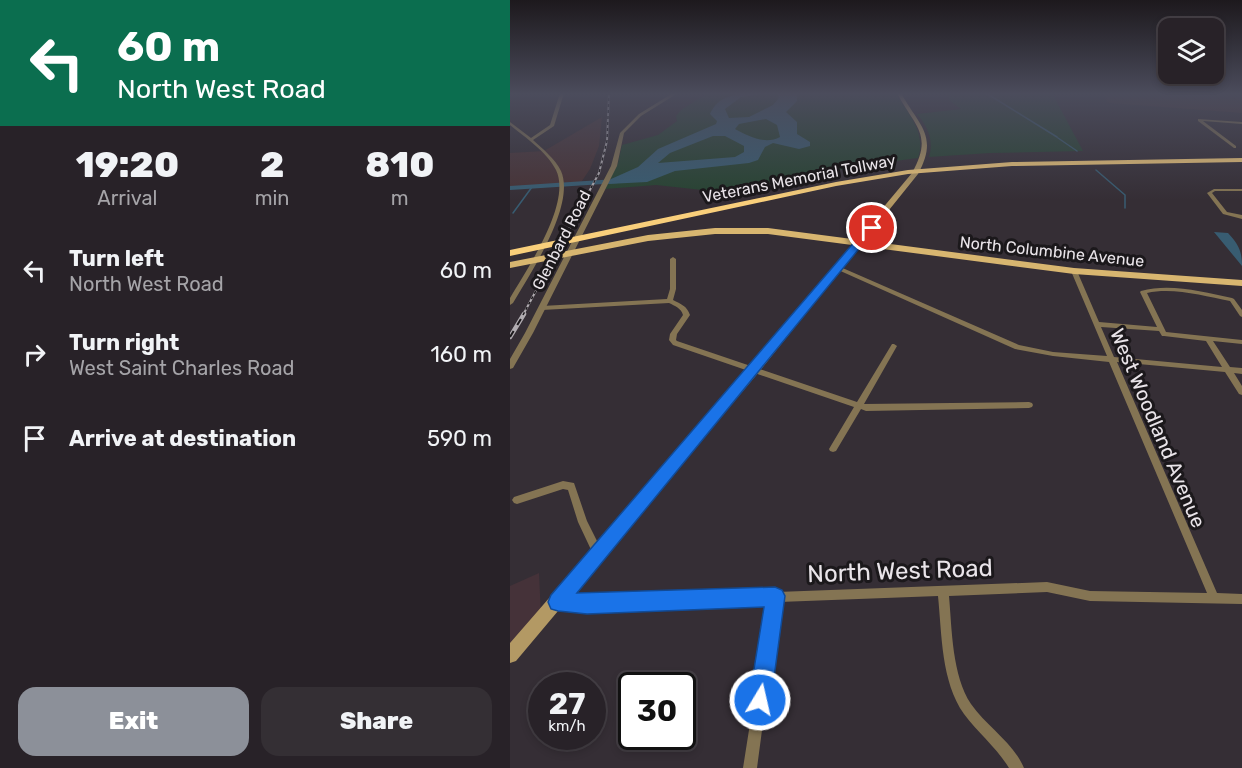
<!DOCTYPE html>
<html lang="en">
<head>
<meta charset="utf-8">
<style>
  :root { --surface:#282228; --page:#342f34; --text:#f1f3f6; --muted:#a5a4a8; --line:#443f45; --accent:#8c9099 }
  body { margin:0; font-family:Rubik,sans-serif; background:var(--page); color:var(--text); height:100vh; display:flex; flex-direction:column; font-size:22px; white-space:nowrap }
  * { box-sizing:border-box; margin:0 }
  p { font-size:20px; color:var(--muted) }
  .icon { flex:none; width:33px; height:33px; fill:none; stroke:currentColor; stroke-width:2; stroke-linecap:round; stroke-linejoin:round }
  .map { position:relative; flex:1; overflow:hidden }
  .sheet { display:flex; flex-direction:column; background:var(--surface); width:510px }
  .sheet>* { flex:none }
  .hud { background:#0b6e4f; color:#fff; overflow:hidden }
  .tools { position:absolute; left:648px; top:18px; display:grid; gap:12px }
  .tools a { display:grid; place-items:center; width:66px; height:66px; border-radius:12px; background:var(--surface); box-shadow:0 3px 9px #0003,0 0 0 2px var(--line); font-size:30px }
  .speed { position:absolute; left:18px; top:672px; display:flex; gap:12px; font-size:30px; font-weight:700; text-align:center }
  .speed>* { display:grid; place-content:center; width:78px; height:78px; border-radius:50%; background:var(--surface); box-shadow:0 3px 9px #0003,0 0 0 2px var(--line); line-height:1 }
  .speed small { font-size:15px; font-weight:400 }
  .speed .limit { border:3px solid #111; border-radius:9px; background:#fff; color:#111 }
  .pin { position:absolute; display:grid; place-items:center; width:51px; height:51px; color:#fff; margin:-26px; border:3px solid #fff; border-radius:50%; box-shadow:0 2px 6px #0007 }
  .me { position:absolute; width:66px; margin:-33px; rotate:9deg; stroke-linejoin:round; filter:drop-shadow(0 0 4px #0008) }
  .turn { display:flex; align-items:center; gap:21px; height:126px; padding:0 18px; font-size:27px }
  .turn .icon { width:78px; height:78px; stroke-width:2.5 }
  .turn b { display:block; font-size:42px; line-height:51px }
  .eta { display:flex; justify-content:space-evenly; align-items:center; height:102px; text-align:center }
  .eta b { font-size:36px; font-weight:800; line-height:42px }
  .button { display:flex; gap:12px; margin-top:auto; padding:12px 18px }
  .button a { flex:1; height:69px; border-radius:18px; background:var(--accent); color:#fff; font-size:24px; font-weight:800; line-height:69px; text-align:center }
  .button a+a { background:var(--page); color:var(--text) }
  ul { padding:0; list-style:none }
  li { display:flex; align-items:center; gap:18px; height:84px; padding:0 18px }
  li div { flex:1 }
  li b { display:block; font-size:22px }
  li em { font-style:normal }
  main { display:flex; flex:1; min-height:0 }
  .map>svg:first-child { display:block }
</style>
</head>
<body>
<main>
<section class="sheet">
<div class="hud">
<div class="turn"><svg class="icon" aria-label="left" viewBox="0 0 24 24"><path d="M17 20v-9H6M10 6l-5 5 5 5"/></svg><div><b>60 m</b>North West Road</div></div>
</div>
<div class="eta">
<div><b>19:20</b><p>Arrival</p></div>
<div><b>2</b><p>min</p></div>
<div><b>810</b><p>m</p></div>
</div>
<ul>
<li><svg class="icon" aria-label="left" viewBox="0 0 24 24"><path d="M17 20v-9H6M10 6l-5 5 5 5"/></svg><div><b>Turn left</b><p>North West Road</p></div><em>60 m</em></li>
<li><svg class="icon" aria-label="right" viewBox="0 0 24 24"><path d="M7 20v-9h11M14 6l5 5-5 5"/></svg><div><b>Turn right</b><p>West Saint Charles Road</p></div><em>160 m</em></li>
<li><svg class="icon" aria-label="arrive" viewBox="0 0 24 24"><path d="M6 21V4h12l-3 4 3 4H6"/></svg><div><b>Arrive at destination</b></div><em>590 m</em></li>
</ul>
<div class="button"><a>Exit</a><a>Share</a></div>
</section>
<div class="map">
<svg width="732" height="768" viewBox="0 0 732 768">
  <rect width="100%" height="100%" fill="#352e35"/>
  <path fill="#453239" d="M29 573 31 616 0 650V586Z"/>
  <path fill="#473235" d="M591 93H732V113L599 103Z
    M92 117 89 146 80 169 70 184 0 188V153L34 151Z"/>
  <path fill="#274331" d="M198 93H386C398 114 417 133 408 158L355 165 211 192 146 185 95 189 108 163 112 145 148 135 167 121 166 116 171 110Z
    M434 93H542L573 151 480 153 419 157C424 140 418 127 407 114L451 109 440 101 438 95Z"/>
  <path fill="#385c71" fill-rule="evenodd" d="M234 93H254L231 97 215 109 219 118 239 117 263 105 268 99 269 93H287V101L276 112 287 122V134L300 142V146L289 149 263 143 255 147 248 160 239 163 165 171 137 182 98 184 101 179 128 167 148 149 206 124 207 121 200 114C207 98 219 96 234 93ZM256 119 267 125 270 137C255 145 238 136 225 129L229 124ZM203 136H215L234 146V152L225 157 148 163 160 153Z
    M704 232 718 233C728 244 732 250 732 266Z"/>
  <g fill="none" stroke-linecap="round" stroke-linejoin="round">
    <path stroke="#385c71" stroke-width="1.5" d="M476 93 547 137
      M548 138 567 151
      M586 170 615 195V208
      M3 213 22 187"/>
    <path fill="#385c71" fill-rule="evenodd" d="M106 179 110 181 109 183 0 190V186Z"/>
    <path fill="#847453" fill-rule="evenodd" d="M50 93H54L44 126 23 140C33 149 45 159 51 171 66 205 20 274 3 303L0 305V298C17 269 62 203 46 170 37 152 16 138 0 125V122L21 138 40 125Z
      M688 119 732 122V124L693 121 726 146V148H724L688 121Z
      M704 189H732V191H705L702 193 717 212 732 215V219L713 214 697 193Z
      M163 257 166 259V289L163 300C171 304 177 306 180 315L167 334 166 340 167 341 347 402 382 344H384L387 346 354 404 519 402 522 403 523 405 522 407 519 408 356 411 351 409 326 451 323 452 320 451 319 449 344 407 163 345 159 340 160 334 173 315C171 308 165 306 159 303L32 310 29 308 32 306 157 299 160 289V259Z
      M328 266 509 345 543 352 597 356 561 271 564 269 567 271 589 322 647 327 630 292 631 291C661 283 692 292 722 298L724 299 732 310V317L730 316 720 301C694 296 663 287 637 293L656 332 732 340V344L703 341 720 367 732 368V374L724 373 732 386V395L729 394 715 372 607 362 707 593 732 594V604L580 601 537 592 439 596C442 630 442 675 461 704 477 727 503 742 514 768H499C487 748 468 733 454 714 431 681 432 635 428 596L269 602 247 768H233L259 603 77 609 48 607 44 606 43 602 44 598 48 597 77 599 262 592 265 591 267 592 537 582 580 591 697 593 599 362 543 356 505 349 326 269V267ZM591 327 649 331 652 336H654L696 341 712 367 604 357Z
      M53 481 64 483 77 521 93 553 92 556 88 558 84 556 68 522 58 490 53 489 7 504 4 503 2 500 4 497Z"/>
    <path fill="#847453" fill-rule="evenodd" d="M163 93H168L131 116 114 133 107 166 23 333 3 368 0 369V359L15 333 101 166 110 133 129 114Z"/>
    <path fill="#b39964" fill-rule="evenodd" d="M387 93H391C409 126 429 135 408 174L248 373 6 661 0 663V643L240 367 402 173C424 134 404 126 387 93Z"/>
    <path fill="#d8b670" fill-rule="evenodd" d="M205 228H258L564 268 732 280V286L564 274 258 234H205L138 241 0 268V262L138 235Z"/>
    <path fill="#f9cf7b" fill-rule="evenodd" d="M732 158V162L502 166 398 174 326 186 0 256V250L326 182 398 170 502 162Z"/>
    <defs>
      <path id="rail-far1" d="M13 315 89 173 97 141 99 93"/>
      <path id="rail" d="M0 337 14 314"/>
    </defs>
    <use href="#rail-far1" stroke="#b1acb1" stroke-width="2"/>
    <use href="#rail" stroke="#b1acb1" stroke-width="4.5"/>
    <use href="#rail-far1" stroke="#1b181b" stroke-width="1.5" stroke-dasharray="3" stroke-linecap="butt"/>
    <use href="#rail" stroke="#1b181b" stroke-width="2" stroke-dasharray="7" stroke-linecap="butt"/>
  </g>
  <linearGradient id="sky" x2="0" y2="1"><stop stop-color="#1d191d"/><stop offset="0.47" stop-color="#4b4c5c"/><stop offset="1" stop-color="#4b4c5c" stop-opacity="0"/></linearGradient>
  <rect width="732" height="200" fill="url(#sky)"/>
  <path fill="#1a73e8" stroke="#114b97" stroke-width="1.5" d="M358 226 366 228 67 593 265 587 272 590 275 596 261 700 258 708 250 712 242 708 239 700 254 607 77 614 48 611 41 609 38 602 41 595Z"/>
  <g text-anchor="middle" stroke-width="6" stroke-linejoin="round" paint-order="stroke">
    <g font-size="16" fill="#e9e4e9" stroke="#1b181b">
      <text transform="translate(289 178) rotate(-11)" y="6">Veterans Memorial Tollway</text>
      <text transform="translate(51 240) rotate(-63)" y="6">Glenbard Road</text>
      <text transform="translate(542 251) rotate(6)" y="6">North Columbine Avenue</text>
    </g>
    <g font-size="20" fill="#e9e4e9" stroke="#1b181b">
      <text transform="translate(648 428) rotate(67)" y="7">West Woodland Avenue</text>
    </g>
    <g font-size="24" fill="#e9e4e9" stroke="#1b181b">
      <text transform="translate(390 571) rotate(-2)" y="8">North West Road</text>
    </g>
  </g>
</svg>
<div class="tools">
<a><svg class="icon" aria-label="layers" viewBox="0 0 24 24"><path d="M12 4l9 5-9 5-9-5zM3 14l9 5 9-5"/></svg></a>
</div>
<div class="speed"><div>27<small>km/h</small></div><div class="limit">30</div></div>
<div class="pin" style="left:362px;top:228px;background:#d93025"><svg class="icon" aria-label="arrive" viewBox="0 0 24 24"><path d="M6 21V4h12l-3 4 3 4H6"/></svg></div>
<svg class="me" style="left:250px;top:700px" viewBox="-20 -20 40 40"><circle r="17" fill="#1a73e8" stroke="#fff" stroke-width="3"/><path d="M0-11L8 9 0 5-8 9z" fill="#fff"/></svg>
</div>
</main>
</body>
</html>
